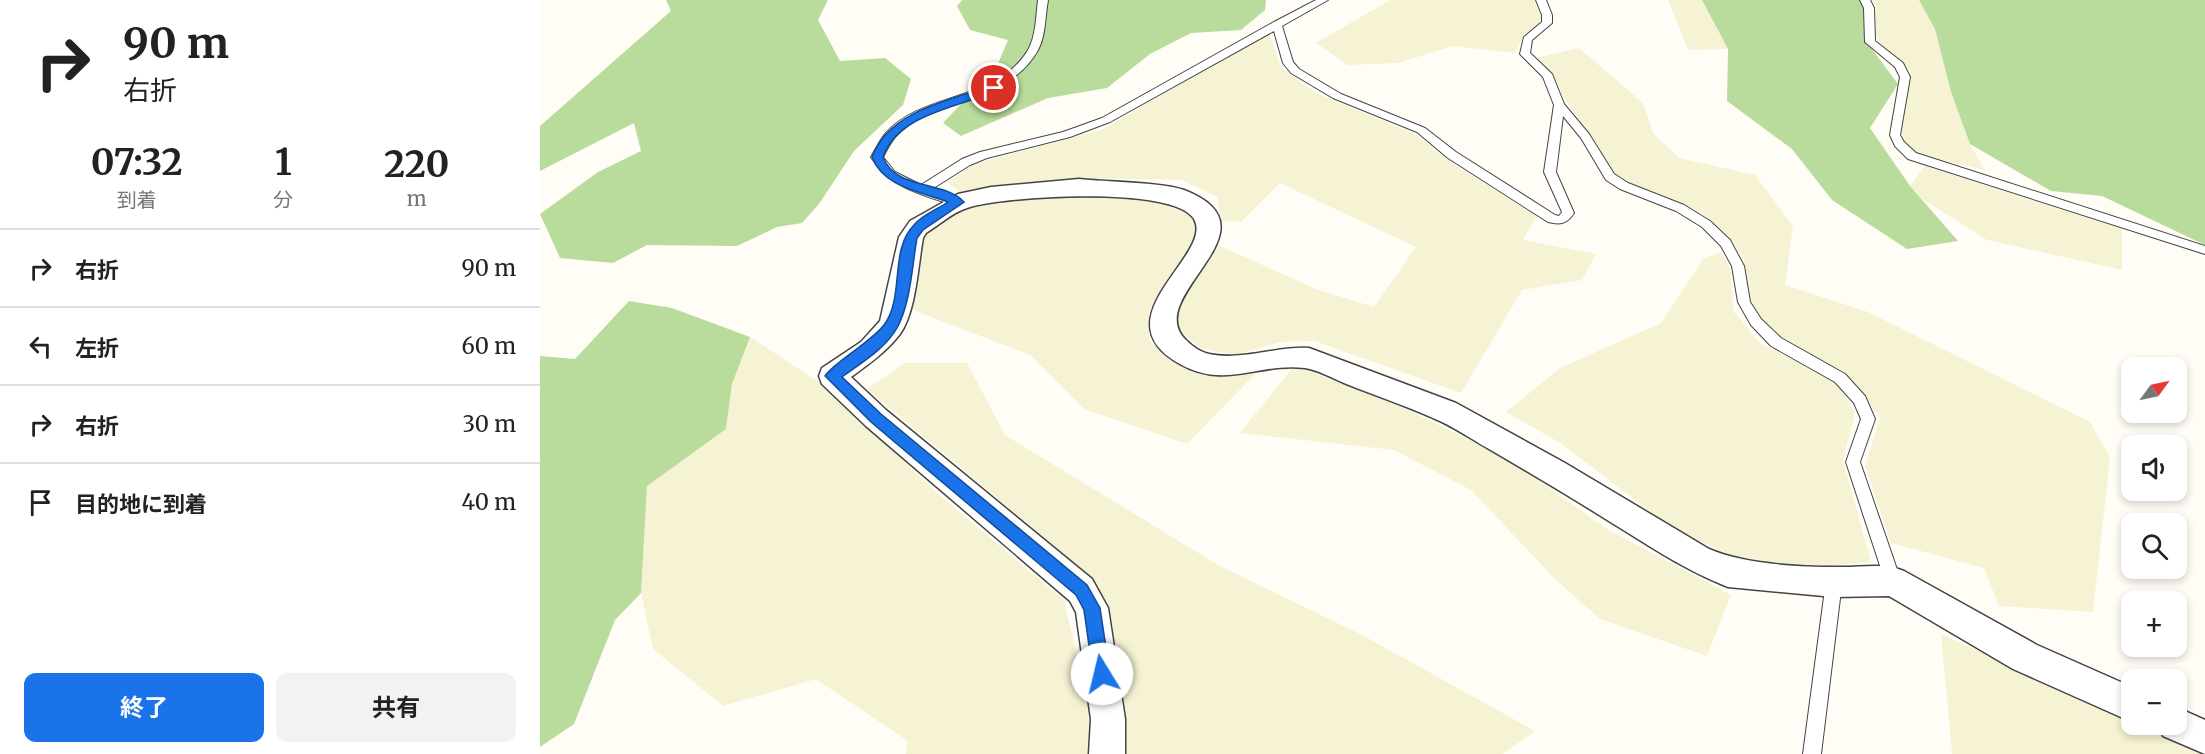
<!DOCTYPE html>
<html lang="ja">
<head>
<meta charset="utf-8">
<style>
  :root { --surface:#fff; --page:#f2f2f2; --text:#222; --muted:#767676; --line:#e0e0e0; --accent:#1a73e8 }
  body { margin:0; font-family:Merriweather,"Noto Sans JP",serif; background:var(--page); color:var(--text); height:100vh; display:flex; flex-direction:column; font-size:22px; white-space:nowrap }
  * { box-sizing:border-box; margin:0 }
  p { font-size:20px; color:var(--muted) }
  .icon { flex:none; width:33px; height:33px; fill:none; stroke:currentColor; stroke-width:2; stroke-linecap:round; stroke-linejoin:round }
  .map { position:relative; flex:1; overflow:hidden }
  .sheet { display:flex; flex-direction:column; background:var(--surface); width:540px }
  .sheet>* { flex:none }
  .top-card { background:#fff; color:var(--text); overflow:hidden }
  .needle { width:39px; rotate:57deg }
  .tools { position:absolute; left:1581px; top:357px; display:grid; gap:12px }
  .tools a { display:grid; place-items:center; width:66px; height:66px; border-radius:12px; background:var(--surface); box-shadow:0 3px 9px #0003; font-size:30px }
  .pin { position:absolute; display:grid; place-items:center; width:51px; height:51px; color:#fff; margin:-26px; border:3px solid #fff; border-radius:50%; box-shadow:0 2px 6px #0007 }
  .me { position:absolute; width:66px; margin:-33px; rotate:351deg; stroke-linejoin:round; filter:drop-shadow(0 0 4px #0008) }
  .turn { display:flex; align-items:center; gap:21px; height:126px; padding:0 24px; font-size:27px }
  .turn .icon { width:78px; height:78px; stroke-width:2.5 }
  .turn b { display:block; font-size:42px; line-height:51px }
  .eta { display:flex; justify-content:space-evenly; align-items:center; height:102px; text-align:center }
  .eta b { font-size:36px; font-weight:700; line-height:42px }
  .cta { display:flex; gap:12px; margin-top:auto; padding:12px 24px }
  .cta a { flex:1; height:69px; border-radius:12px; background:var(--accent); color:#fff; font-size:24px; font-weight:700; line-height:69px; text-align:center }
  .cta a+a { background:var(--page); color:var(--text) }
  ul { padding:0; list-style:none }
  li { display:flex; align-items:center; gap:18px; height:78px; padding:0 24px; border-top:2px solid var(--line) }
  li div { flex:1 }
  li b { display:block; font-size:22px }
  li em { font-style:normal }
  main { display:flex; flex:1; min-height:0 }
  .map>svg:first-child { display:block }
</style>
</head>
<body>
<main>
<section class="sheet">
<div class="top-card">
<div class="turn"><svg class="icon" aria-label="right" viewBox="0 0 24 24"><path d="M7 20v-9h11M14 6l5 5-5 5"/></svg><div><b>90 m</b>右折</div></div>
</div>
<div class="eta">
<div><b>07:32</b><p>到着</p></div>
<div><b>1</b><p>分</p></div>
<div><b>220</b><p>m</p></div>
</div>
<ul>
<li><svg class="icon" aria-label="right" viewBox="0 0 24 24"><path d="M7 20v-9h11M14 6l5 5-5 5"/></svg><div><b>右折</b></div><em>90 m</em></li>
<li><svg class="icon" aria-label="left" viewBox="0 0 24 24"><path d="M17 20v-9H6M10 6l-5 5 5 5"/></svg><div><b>左折</b></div><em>60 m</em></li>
<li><svg class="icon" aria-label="right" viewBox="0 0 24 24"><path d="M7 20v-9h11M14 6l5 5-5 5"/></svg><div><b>右折</b></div><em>30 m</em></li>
<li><svg class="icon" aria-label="arrive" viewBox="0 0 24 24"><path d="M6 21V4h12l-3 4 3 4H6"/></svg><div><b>目的地に到着</b></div><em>40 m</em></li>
</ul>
<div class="cta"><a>終了</a><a>共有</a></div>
</section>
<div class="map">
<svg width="1665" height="754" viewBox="0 0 1665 754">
  <rect width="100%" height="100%" fill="#fffdf5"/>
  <path fill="#f6f3d4" d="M850 0H994L1002 15 999 24 984 34 975 53 913 46 858 63 808 65 776 43Z
    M1128 0H1162L1188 49 1148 50Z
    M1331 0H1379L1395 28 1411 92 1430 144 1445 170 1378 155 1366 145 1360 128 1371 71 1342 47 1335 34 1336 6Z
    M729 32 741 68 778 94 877 135 912 163 997 216 983 240 1056 254 1042 280 982 290 921 393 775 341 741 342 695 355 661 348 639 331 636 306 676 244 776 289 834 307 876 247 740 183 701 222 681 221 677 197 642 180 545 178 421 193 408 182 434 164 562 130Z
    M1039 48 1103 103 1113 133 1139 158 1215 175 1253 226 1245 285 1328 312 1550 422 1570 457 1553 612 1459 606 1444 568 1351 543 1325 466 1340 418 1318 387 1227 327 1209 300 1204 259 1186 234 1159 211 1087 182 1072 171 1057 144 1023 97 1016 80 996 58Z
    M1385 166 1582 229V270L1447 240 1381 198 1370 186Z
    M539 193 633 202 657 219 661 237 609 312V340L630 360 663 372 715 374 647 444 544 409 490 355 368 308 380 240 389 227 429 202Z
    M1181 252 1190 268 1194 312 1220 343 1296 382 1315 413 1303 460 1331 562 1270 568 1193 556 1134 530 1022 444 966 412 1020 368 1121 323 1163 259Z
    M210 337 285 386 395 491 524 600 556 739 553 754H366L368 741 276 679 183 706 113 649 101 593 107 485 186 429 192 384Z
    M365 363H427L465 435 680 566 824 636 995 731 963 754H583L572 622 550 576 327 389Z
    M754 366 845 399 967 458 1067 529 1191 595 1167 656 1060 619 1016 580 931 490 854 450 700 433Z
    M1401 634 1591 720 1592 724 1602 725 1662 754H1412Z"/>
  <path fill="#b9dc9c" d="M126 0H288L278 20 300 61 345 58 371 79 363 105 314 151 279 204 262 223 237 227 197 246 107 245 73 263 20 258 0 214 58 172 101 151 94 123 0 171V126L131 11Z
    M422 0H726L725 10 701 30 651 33 610 54 567 88 508 98 421 136 403 123 457 66 468 40 430 30 417 6Z
    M1162 0H1325V40L1358 84 1330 128 1370 186 1418 241 1367 249 1292 200 1252 149 1187 101 1188 49Z
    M1379 0H1665V245L1562 196 1511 191 1430 144 1411 92 1395 29Z
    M89 301 132 308 210 337 192 384 186 429 107 486 101 593 75 620 34 724 0 747V356L35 359Z"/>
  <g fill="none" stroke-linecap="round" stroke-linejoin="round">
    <defs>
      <path id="service" d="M498 0H508C505 16 506 35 498 50 467 106 394 94 355 137 350 143 346 151 343 157L355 172 381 185 422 159 440 152 523 132 562 118 734 22 776 0H788L742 26 753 62 759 69 801 94 885 128 916 152 1015 215 1019 216 1022 212 1004 172 1014 105 1003 77 980 54 984 37 1002 22V15L996 0H1006L1012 15V23L992 40 990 53 1012 74 1024 104 1049 134 1074 174 1088 183 1144 205 1170 221 1190 240 1204 266 1210 302 1221 319 1241 338 1305 374 1325 396 1335 419 1320 462 1361 581 1359 586 1353 588 1347 586 1345 581 1306 462 1321 419 1314 403 1295 382 1231 346 1211 325 1198 302 1192 266 1181 246 1162 227 1136 211 1080 189 1066 180 1041 138 1023 116 1016 172 1034 213C1027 224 1020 225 1008 222L908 158 877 132 793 98 751 73 743 63 734 31 570 122 530 137 447 158 430 165 392 189 422 199 424 202 422 205 418 206C385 196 350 188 331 157 336 149 340 140 346 133 384 91 457 102 488 50 496 36 496 16 498 0Z
        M1320 0H1330L1334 8 1335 41 1363 63 1370 77 1360 135 1364 142 1376 153 1665 246V254L1368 159 1355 146 1350 135 1360 77 1355 67 1325 42 1324 8Z
        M1294 575 1300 577 1302 582 1281 754H1263L1286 582 1288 577Z"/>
      <path id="minor" d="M539 179C565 182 621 182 644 190 745 229 600 296 646 340 652 346 660 352 669 354 701 361 737 346 769 348L916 403 1025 463 1169 549C1204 564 1257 567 1296 567 1318 568 1343 562 1364 571L1497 645 1592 687V722L1473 669 1349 596 1294 597 1188 587C1146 571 1110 546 1072 523 1031 497 990 473 949 449 931 439 913 426 893 418 864 405 834 395 804 383 792 378 778 370 765 368 720 362 685 390 640 364 557 318 675 255 654 219 634 185 463 196 427 208 413 212 399 225 386 233L383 238C378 265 376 312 360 334 346 352 329 364 311 377L346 410 552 579 568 608 585 719V754H549L551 719 536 612 530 601 326 426 282 384 279 376 282 368 321 342 340 321 359 237 370 221 418 194 451 187Z
        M1636 707 1665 720V754L1623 736 1618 724H1636Z"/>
    </defs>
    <use href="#service" stroke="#444" stroke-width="2"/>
    <use href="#minor" stroke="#444" stroke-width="3"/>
    <use href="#service" fill="#fff" fill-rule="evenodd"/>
    <use href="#minor" fill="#fff" fill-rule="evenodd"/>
  </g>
  <path fill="#1a73e8" stroke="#114b97" stroke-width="1.5" d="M451 86 460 88C453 93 443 96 434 99 402 110 356 120 343 157 356 191 404 180 424 202L383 230 377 238C372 266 371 302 357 328 345 349 321 363 302 377L341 414 547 585 560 608 570 674 568 680 562 683 556 680 553 674 544 610 536 595 331 422 285 376C293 363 330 343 344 325 365 297 349 250 374 225 382 215 398 209 408 202 381 192 343 187 332 157 349 111 410 100 451 86Z"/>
</svg>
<div class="tools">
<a><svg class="needle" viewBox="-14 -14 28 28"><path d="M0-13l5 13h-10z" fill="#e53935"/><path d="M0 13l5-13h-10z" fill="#767676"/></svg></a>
<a><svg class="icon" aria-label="sound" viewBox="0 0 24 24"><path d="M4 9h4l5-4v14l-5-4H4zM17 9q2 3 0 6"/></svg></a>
<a><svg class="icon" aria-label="search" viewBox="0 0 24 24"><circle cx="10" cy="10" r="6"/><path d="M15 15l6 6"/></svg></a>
<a>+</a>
<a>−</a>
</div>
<div class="pin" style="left:454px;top:88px;background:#d93025"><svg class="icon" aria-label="arrive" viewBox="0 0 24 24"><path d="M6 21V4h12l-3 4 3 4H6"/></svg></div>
<svg class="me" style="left:562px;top:674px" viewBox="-20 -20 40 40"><circle r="19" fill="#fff"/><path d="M0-13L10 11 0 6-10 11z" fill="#1a73e8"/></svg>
</div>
</main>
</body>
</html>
